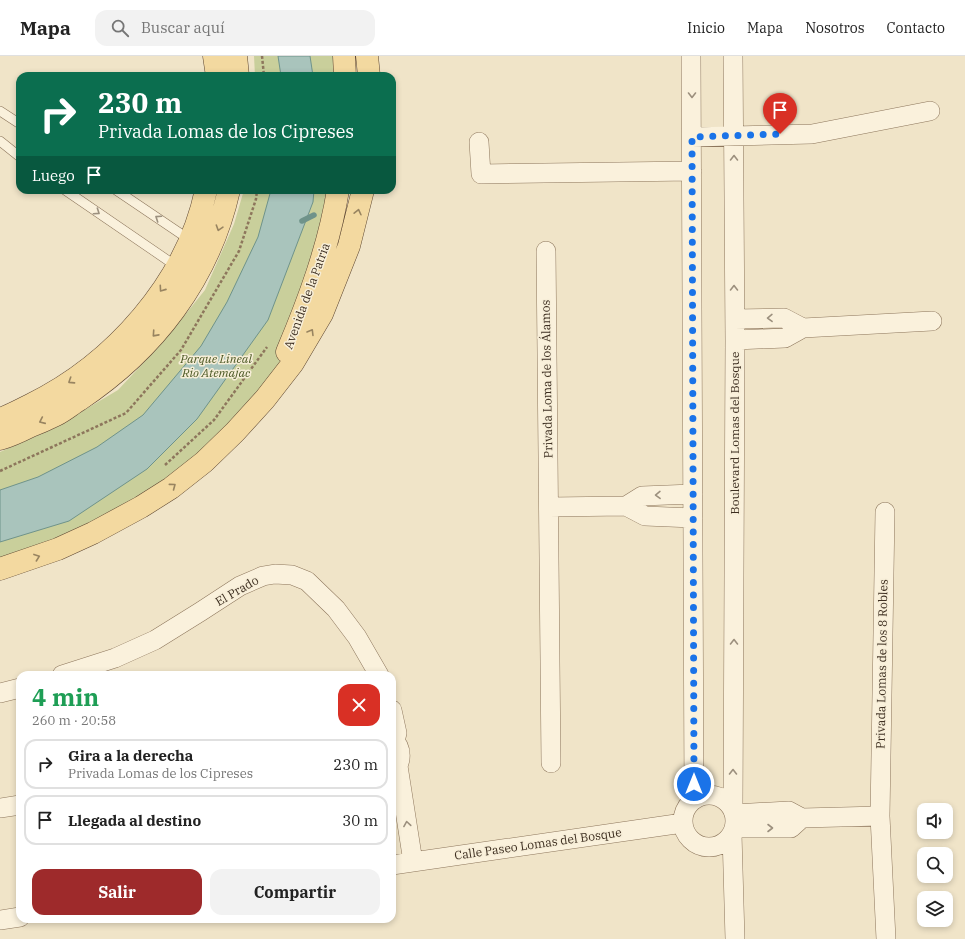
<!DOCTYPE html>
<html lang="es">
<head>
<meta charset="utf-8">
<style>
  :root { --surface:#fff; --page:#f2f2f2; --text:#222; --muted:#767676; --line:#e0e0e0; --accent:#9e2a2b }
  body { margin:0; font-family:"IBM Plex Serif",serif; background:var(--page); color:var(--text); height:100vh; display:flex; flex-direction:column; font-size:15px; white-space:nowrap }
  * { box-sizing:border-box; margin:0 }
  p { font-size:13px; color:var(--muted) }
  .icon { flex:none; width:22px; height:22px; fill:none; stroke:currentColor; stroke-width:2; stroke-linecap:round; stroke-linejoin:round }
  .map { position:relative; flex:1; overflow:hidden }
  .panel { position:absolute; left:16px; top:615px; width:380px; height:252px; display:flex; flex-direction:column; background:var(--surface); border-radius:12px; box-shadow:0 2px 6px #0003 }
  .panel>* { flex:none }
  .banner { position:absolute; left:16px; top:16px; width:380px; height:122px; border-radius:12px; box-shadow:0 2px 6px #0003; background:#0b6e4f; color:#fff; overflow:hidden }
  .controls { position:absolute; left:917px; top:747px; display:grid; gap:8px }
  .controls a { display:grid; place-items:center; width:36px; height:36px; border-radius:8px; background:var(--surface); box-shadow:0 2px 6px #0003; font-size:20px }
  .pin { position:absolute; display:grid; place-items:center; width:34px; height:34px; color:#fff; margin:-41px -17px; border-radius:50% 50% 50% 0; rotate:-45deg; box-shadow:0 0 4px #0007 }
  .pin .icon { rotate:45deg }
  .me { position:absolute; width:44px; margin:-22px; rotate:0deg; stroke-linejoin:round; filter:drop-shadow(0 0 3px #0008) }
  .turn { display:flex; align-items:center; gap:14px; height:84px; padding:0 16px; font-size:18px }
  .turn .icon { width:52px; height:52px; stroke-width:2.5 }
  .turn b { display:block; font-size:28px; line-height:34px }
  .then { display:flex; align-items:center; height:38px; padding:0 16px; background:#0003; gap:8px; font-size:15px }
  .round { display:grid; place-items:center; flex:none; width:42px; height:42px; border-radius:12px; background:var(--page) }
  .headline { display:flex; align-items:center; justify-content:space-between; height:68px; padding:0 16px }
  h1 { font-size:24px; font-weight:800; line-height:30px; color:#1e9e55 }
  .button { display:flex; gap:8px; margin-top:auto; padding:8px 16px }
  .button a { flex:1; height:46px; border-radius:12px; background:var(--accent); color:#fff; font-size:16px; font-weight:800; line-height:46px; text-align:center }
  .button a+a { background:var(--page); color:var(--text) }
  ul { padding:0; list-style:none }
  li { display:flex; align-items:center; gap:12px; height:50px; margin:0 8px 6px; padding:0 8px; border:2px solid var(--line); border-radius:12px }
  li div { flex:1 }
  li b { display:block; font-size:15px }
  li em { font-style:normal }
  header { display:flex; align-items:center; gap:24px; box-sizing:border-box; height:56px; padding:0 20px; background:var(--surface); border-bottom:1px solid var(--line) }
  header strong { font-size:19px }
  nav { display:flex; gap:22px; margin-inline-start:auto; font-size:14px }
  .search { width:280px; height:36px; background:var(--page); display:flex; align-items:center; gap:10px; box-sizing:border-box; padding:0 14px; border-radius:12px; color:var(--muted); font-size:15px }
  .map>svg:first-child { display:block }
</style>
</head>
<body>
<header>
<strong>Mapa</strong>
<div class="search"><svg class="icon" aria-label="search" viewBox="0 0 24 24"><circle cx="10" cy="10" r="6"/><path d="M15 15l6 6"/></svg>Buscar aquí</div>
<nav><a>Inicio</a><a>Mapa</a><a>Nosotros</a><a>Contacto</a></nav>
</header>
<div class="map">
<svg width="965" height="883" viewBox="0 0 965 883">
  <rect width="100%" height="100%" fill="#f0e4c8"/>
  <path fill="#c9cf9b" d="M254 0H336L339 20H255Z
    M244 134H334L300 262 264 342 170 430 0 509V396L54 372 118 334 163 286 205 234 234 168Z"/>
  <path fill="#a9c4bc" stroke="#6f938a" d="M278 0H310L313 20H281Z
    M271 134H314L313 146 268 264 197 363 147 413 69 465 0 486V434L38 421 97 391 143 359 201 290 227 246 258 181Z"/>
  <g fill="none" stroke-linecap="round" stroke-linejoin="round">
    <path stroke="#6f938a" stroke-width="5.5" d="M302 165 314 159"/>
    <defs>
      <path id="lane" d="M0 55 20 68
        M0 85 20 101
        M65 134 176 210
        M116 134 190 184"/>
      <path id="street" d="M691 0 694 744
        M692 81 812 78 930 55
        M479 86 481 118 692 115
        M546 195 551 707
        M735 263 784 262 803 272
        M735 284 785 282 803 272 932 265
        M626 450 642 440 693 438
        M549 451 626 450 645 460 693 462
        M885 456 880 760 886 883
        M62 619 115 602 155 584 200 556 240 530 263 520 275 518 292 519 307 525 336 553 357 581 379 619
        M0 637 20 632
        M392 654 397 677 395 685
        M392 682C403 692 403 707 392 717
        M398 710 413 806
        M683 765a26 26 0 1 1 52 0a26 26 0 1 1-52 0Z
        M0 752 20 749
        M733 755 735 284 733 0
        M734 758 789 755 802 762 880 760
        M734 772H791L802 762
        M732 778 735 883
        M392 809 683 767
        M0 864 20 861"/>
      <path id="primary" d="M214 0 217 20
        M236 0 238 20
        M344 0 345 20
        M367 0 369 20
        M287 296C309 244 329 190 338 134
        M0 363C11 359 20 354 30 349 114 308 187 226 206 134
        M0 383C11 380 21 375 31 370 39 367 48 363 56 359 64 355 71 349 79 344 154 294 209 223 229 134
        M0 513 58 493 93 477 141 451 171 432 204 406 235 376 265 343 293 307 322 258 349 190 363 134"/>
    </defs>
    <use href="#lane" stroke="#8d765c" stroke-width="10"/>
    <use href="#street" stroke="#8d765c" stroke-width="20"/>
    <use href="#primary" stroke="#5b4430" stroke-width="23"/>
    <path stroke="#8d765c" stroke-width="2.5" stroke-dasharray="3 2" stroke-linecap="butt" d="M262 0 264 20
      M165 409 214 364 267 291
      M0 415 126 357 181 294 239 195 256 143 257 134"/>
    <use href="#lane" stroke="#faf1dc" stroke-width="9"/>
    <use href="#street" stroke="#faf1dc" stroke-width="19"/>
    <use href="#primary" stroke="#f3d9a0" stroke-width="22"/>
  </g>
  <defs><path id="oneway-chevron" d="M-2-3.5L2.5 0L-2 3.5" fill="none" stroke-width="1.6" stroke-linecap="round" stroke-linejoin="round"/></defs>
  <g stroke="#9c907e">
    <use href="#oneway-chevron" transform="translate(692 39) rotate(90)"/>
    <use href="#oneway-chevron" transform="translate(734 102) rotate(-90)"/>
    <use href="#oneway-chevron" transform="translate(97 156) rotate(34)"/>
    <use href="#oneway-chevron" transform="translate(158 162) rotate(-146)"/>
    <use href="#oneway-chevron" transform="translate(734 232) rotate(-90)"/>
    <use href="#oneway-chevron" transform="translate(770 262) rotate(179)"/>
    <use href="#oneway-chevron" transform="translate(658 439) rotate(179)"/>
    <use href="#oneway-chevron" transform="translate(734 586) rotate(-90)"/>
    <use href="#oneway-chevron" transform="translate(733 716) rotate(-90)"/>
    <use href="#oneway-chevron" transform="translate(407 768) rotate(-99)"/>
    <use href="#oneway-chevron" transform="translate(770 772)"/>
  </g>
  <g stroke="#988460">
    <use href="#oneway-chevron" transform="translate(358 156) rotate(-77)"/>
    <use href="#oneway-chevron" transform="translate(219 172) rotate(108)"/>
    <use href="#oneway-chevron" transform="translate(162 233) rotate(125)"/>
    <use href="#oneway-chevron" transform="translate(311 276) rotate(-59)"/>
    <use href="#oneway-chevron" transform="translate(155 278) rotate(132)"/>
    <use href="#oneway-chevron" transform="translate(71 325) rotate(147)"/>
    <use href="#oneway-chevron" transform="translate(42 365) rotate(156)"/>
    <use href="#oneway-chevron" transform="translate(173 430) rotate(-37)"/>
    <use href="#oneway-chevron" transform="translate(37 501) rotate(-20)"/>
  </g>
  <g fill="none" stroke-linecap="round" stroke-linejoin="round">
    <path stroke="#1a73e8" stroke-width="7" stroke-dasharray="0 12.6" d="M694 728 692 81 780 78"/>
  </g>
  <g text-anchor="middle" stroke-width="3" stroke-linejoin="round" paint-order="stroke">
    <g font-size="12" fill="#3d2e20" stroke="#f7eed8">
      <text transform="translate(307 240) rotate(-70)" y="4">Avenida de la Patria</text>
      <text transform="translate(547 323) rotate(-91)" y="4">Privada Loma de los Álamos</text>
      <text transform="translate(735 377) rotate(-90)" y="4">Boulevard Lomas del Bosque</text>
      <text transform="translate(237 535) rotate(-30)" y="4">El Prado</text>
      <text transform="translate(882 608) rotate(-89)" y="4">Privada Lomas de los 8 Robles</text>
      <text transform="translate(538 788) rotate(-8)" y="4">Calle Paseo Lomas del Bosque</text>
    </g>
    <g font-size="12" font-style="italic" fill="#4d5a26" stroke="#f7eed8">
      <text x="216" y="307">Parque Lineal<tspan x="216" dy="14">Rio Atemajac</tspan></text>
    </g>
  </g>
</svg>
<div class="controls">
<a><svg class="icon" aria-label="sound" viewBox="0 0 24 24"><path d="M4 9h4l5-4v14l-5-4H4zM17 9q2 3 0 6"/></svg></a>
<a><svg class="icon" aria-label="search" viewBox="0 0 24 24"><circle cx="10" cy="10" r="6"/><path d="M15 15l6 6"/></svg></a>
<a><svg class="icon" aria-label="layers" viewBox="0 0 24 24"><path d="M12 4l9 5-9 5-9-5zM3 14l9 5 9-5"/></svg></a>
</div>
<div class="pin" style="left:780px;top:78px;background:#d93025"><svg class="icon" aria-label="arrive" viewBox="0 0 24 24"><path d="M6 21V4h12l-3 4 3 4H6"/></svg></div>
<svg class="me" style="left:694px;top:728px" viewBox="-20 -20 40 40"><circle r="17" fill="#1a73e8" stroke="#fff" stroke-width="3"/><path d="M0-11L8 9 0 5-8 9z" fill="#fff"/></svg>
<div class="banner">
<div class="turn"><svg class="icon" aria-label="right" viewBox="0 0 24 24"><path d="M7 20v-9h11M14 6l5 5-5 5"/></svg><div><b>230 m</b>Privada Lomas de los Cipreses</div></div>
<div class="then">Luego<svg class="icon" aria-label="arrive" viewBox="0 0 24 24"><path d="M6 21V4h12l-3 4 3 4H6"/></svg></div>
</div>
<section class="panel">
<div class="headline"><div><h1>4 min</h1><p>260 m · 20:58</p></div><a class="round" style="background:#d93025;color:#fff"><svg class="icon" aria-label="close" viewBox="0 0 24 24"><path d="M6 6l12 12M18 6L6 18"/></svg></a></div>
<ul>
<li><svg class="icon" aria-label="right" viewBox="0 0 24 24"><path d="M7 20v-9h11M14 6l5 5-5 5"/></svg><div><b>Gira a la derecha</b><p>Privada Lomas de los Cipreses</p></div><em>230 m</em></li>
<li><svg class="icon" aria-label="arrive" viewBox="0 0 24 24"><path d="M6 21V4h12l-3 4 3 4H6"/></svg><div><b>Llegada al destino</b></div><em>30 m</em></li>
</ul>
<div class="button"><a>Salir</a><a>Compartir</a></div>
</section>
</div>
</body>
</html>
